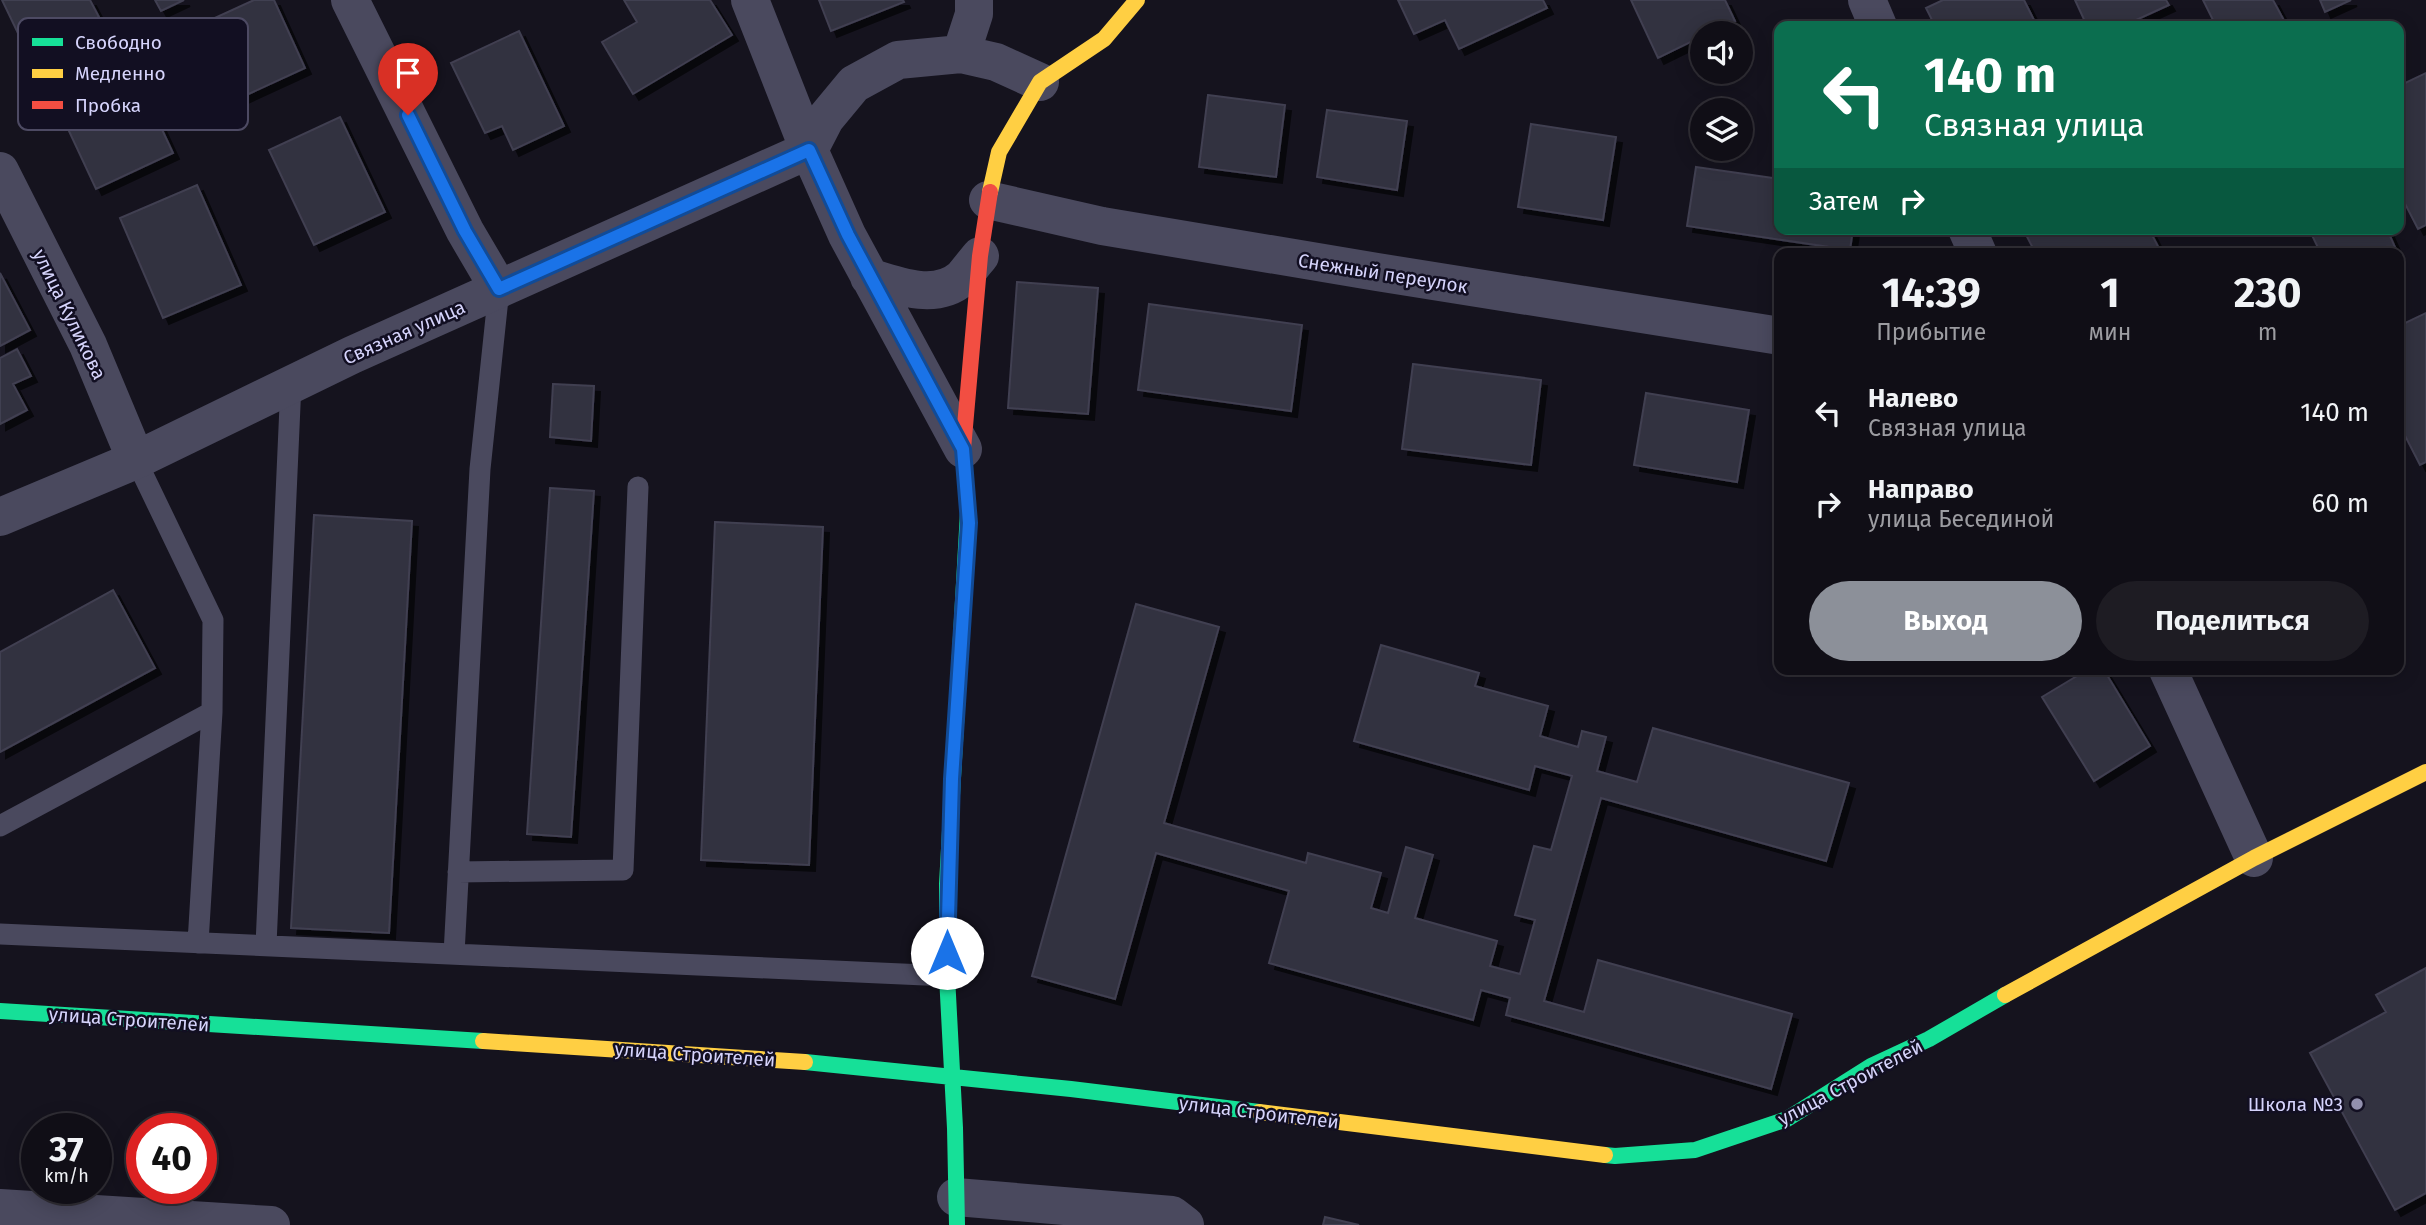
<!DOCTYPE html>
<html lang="ru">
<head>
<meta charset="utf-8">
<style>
  :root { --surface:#100e16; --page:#1e1c23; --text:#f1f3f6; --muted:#9c9ca1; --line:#302e35; --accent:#8c9099 }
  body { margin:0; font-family:"Fira Sans",sans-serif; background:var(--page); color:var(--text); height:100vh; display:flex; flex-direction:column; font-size:26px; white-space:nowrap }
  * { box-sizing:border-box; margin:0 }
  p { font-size:23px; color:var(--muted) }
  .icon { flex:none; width:38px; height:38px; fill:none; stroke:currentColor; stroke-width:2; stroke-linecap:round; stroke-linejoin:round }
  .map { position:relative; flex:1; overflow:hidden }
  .side { position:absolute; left:1774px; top:248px; width:630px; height:427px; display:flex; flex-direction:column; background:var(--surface); border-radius:14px; box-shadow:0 4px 18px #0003,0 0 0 2px var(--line) }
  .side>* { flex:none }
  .hud { position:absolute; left:1774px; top:21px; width:630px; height:214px; border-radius:14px; box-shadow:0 4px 18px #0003,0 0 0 2px var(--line); background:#0b6e4f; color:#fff; overflow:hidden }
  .controls { position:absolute; left:1690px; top:21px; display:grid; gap:14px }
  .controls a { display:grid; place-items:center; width:63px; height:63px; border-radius:50%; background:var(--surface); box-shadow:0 4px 18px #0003,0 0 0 2px var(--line); font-size:35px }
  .speed { position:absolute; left:21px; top:1113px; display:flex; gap:14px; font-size:35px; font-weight:700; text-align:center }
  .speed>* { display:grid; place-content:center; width:91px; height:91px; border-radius:50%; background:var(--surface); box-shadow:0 4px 18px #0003,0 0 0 2px var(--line); line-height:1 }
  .speed small { font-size:18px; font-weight:400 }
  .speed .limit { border:10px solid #d22; background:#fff; color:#111 }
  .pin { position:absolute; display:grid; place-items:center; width:60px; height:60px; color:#fff; margin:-72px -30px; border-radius:50% 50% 50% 0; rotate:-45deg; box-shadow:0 0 7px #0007 }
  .pin .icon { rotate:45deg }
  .me { position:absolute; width:77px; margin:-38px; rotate:0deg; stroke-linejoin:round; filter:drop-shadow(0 0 5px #0008) }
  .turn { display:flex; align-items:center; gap:24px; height:147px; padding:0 35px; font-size:32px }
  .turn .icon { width:91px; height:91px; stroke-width:2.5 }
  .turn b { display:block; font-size:49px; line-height:60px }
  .then { display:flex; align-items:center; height:66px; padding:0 35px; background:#0003; gap:14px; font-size:26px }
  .eta { display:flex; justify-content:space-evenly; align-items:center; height:119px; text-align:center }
  .eta b { font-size:42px; font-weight:700; line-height:49px }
  .action { display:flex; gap:14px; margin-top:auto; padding:14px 35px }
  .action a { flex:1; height:80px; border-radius:42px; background:var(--accent); color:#fff; font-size:28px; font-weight:700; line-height:80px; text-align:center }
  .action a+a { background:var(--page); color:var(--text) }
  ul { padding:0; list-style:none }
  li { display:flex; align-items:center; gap:21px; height:91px; padding:0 35px }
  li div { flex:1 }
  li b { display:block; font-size:26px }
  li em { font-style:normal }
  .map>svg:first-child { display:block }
</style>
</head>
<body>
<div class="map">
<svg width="2426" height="1225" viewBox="0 0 2426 1225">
  <defs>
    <filter id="shadow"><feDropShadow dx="6" dy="6" stdDeviation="0" flood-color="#0009"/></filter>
  </defs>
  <rect width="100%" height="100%" fill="#15131e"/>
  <path fill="#333140" stroke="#413f51" stroke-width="2" filter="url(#shadow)" d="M2 0H90L99 17 27 52Z
    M155 0H184L161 11Z
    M254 0H274L305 68 240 98 206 22Z
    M624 0H710L732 35 633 94 602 42 637 22Z
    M819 0H903L904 2 831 31Z
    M1398 0H1543L1547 8 1459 49 1445 20 1414 34Z
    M1631 0H1725L1735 21 1709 33H1703V36L1658 58Z
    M1943 0H2024L2037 26H1935L1926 8Z
    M2075 0H2166L2169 5 2123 26H2087Z
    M2203 0H2273L2287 26H2216Z
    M2320 0H2351L2325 12Z
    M519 31 564 126 513 150 502 126 485 133 451 63Z
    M117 33 173 153 96 189 40 69Z
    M2426 73V225L2418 229 2399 192V86Z
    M1208 95 1285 105 1276 177 1199 167Z
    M1327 110 1407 121 1397 190 1317 177Z
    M340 117 385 212 314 245 269 150Z
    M1531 124 1616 137 1603 220 1518 207Z
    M1696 167 1780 179V229H1853L1850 250 1687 226Z
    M197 185 241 285 163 318 120 218Z
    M2023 229H2149L2162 254H2036Z
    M2309 229H2387L2398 254H2321Z
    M0 273 30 330 0 346Z
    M1017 282 1098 288 1088 414 1008 408Z
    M1149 304 1302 325 1291 411 1138 390Z
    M2426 313V462L2420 465 2399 424V326Z
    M17 349 31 376 13 384 27 410 0 424V358Z
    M1413 364 1541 380 1531 465 1402 449Z
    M553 384 594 386 591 441 550 437Z
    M1646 393 1749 410 1737 482 1634 465Z
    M550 488 594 491 571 837 527 834Z
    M314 515 412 521 389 933 291 928Z
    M715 522 823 527 809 865 701 860Z
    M113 590 155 668 0 752V652Z
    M1136 604 1219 627 1164 823 1306 863 1308 853 1381 873 1371 908 1388 913 1406 847 1433 855 1415 918 1497 941 1490 966 1520 974 1535 920 1515 915 1534 846 1551 850 1572 776 1535 766 1529 790 1354 741 1381 645 1479 673 1475 686 1548 706 1540 736 1578 747 1582 731 1606 737 1597 771 1637 782 1653 728 1849 783 1826 861 1601 798 1544 1001 1584 1012 1598 960 1792 1014 1771 1089 1506 1015 1510 998 1481 990 1473 1020 1269 963 1289 891 1156 853 1115 999 1032 976Z
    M2087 670H2104L2150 746 2094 781 2042 697Z
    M2426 968V1193L2395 1210 2310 1053 2386 1012 2376 995Z
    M1325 1217 1359 1225H1323Z"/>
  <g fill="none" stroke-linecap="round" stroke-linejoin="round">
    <path stroke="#4a495e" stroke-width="21" d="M136 460 213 620 212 712 198 943
      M0 826 212 712
      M458 872 623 870 638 487
      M0 934 947 976
      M266 945 291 383
      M454 954 480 469 499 289"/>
    <path stroke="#4a495e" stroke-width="38" d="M350 0 465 231 499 289
      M750 0 809 150 847 235 963 449
      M974 0V14L961 54 996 62 1040 82
      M1867 0 1878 26
      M809 150 825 119 854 84 898 60 961 54
      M0 171 88 345 136 460
      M988 200 1102 226 1377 272 1780 336
      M1967 229 1978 254
      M869 277C897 286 936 301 962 278 968 271 974 263 980 256
      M0 517 136 460 352 355 809 150
      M2168 670 2254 858
      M956 1197 1172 1215 1185 1225
      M0 1208 271 1225"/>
    <path stroke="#16e098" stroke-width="16" d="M0 1011 483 1041
      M805 1062 1071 1089 1259 1112
      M1605 1155 1615 1156 1695 1150 1787 1119 1871 1066 1929 1039 2005 995
      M957 1225 955 1128 947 976V884L968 512"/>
    <path stroke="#ffcf43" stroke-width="16" d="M990 192 999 152 1040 82 1104 39 1137 0
      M2005 995 2254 858 2426 772
      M483 1041 805 1062
      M1259 1112 1605 1155"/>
    <path stroke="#f24e42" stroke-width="16" d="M968 512 963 449 980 256 990 192"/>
  </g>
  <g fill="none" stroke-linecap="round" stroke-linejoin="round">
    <defs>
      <path id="route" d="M408 115 465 231 499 289 809 150 848 235 963 449 969 523 952 779 947 953"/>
    </defs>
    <use href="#route" stroke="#114b97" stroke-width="18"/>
    <use href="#route" stroke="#1a73e8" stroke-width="12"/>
  </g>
  <circle fill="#9290ae" stroke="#120f22" stroke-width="2.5" cx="2357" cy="1104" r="7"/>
  <g text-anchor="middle" stroke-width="5" stroke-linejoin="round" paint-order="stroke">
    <g font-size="19" fill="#d6d4fc" stroke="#120f22">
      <text transform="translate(1383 273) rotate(9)" y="7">Снежный переулок</text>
      <text transform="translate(70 314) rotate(64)" y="7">улица Куликова</text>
      <text transform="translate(404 332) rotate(-24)" y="7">Связная улица</text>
      <text transform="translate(129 1019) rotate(4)" y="7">улица Строителей</text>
      <text transform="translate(695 1054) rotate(4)" y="7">улица Строителей</text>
      <text transform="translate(1850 1082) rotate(-28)" y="7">улица Строителей</text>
      <text transform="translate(1259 1112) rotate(7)" y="7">улица Строителей</text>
    </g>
    <g font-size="19" fill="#d6d4fc" stroke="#120f22" text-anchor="end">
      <text x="2343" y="1111">Школа №3</text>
    </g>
  </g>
  <rect x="18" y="18" width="230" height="112" rx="10" fill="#120f22" stroke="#4d4a63" stroke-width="2"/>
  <rect x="32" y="38" width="31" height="8" fill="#16e098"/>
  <rect x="32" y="69" width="31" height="9" fill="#ffcf43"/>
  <rect x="32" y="101" width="31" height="8" fill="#f24e42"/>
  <g font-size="19" fill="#d6d4fc">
    <text x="75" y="49">Свободно</text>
    <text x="75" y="80">Медленно</text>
    <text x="75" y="112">Пробка</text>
  </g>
</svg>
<div class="controls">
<a><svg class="icon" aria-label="sound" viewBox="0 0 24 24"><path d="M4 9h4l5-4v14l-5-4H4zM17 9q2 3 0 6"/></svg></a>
<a><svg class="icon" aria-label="layers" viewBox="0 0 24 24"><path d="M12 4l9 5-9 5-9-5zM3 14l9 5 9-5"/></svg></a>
</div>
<div class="speed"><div>37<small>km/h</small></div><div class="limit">40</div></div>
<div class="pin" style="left:408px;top:115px;background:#d93025"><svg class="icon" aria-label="arrive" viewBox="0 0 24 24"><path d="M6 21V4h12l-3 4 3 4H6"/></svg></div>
<svg class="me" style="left:947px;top:953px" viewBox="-20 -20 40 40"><circle r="19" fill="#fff"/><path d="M0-13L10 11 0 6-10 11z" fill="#1a73e8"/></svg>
<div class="hud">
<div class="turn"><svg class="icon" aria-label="left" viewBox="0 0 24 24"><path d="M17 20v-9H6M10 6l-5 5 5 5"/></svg><div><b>140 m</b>Связная улица</div></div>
<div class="then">Затем<svg class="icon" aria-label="right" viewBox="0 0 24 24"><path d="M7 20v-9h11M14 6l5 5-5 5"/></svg></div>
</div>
<section class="side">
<div class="eta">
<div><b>14:39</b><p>Прибытие</p></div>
<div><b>1</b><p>мин</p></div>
<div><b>230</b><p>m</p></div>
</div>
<ul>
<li><svg class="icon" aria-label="left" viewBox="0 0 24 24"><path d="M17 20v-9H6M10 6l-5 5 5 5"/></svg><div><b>Налево</b><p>Связная улица</p></div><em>140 m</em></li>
<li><svg class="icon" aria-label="right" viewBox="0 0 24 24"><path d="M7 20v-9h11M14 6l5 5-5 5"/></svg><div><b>Направо</b><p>улица Бесединой</p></div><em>60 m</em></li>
</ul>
<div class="action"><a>Выход</a><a>Поделиться</a></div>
</section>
</div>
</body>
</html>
